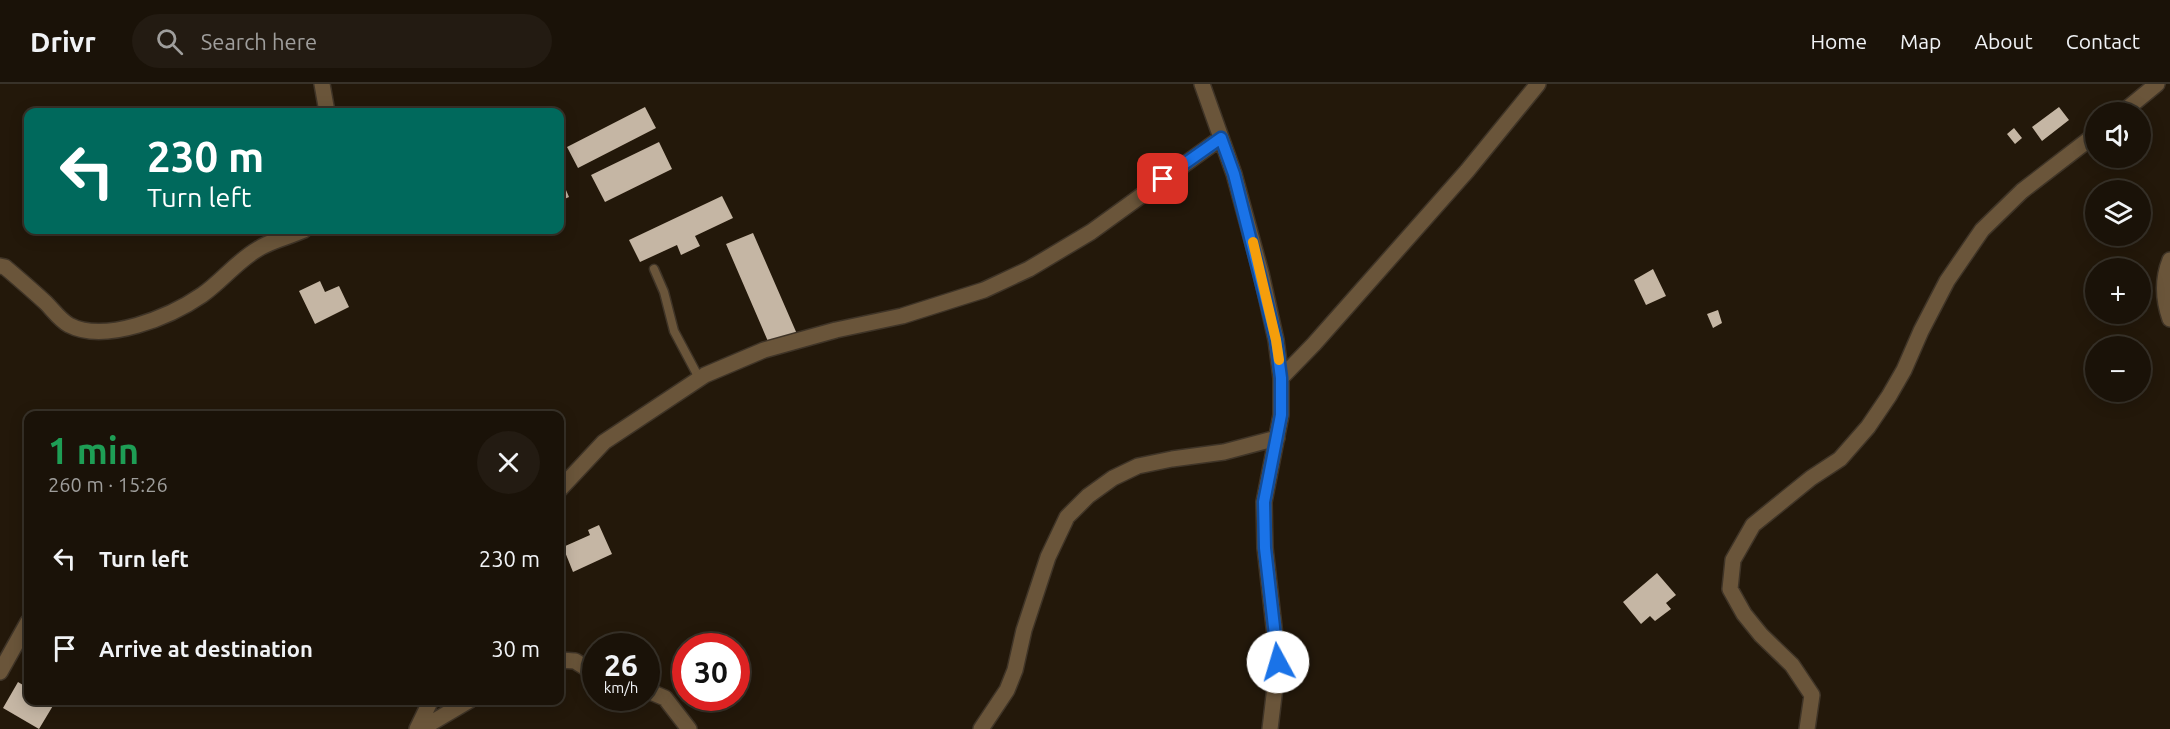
<!DOCTYPE html>
<html lang="en">
<head>
<meta charset="utf-8">
<style>
  :root { --surface:#1a1208; --page:#231b12; --text:#f1f3f6; --muted:#9f9e9c; --line:#383229 }
  body { margin:0; font-family:Ubuntu,sans-serif; background:var(--page); color:var(--text); height:100vh; display:flex; flex-direction:column; font-size:22px; white-space:nowrap }
  * { box-sizing:border-box; margin:0 }
  p { font-size:20px; color:var(--muted) }
  .icon { flex:none; width:33px; height:33px; fill:none; stroke:currentColor; stroke-width:2; stroke-linecap:round; stroke-linejoin:round }
  .map { position:relative; flex:1; overflow:hidden }
  .side { position:absolute; left:24px; top:327px; width:540px; height:294px; display:flex; flex-direction:column; background:var(--surface); border-radius:12px; box-shadow:0 3px 15px #0003,0 0 0 2px var(--line) }
  .side>* { flex:none }
  .banner { position:absolute; left:24px; top:24px; width:540px; height:126px; border-radius:12px; box-shadow:0 3px 15px #0003,0 0 0 2px var(--line); background:#00695c; color:#fff; overflow:hidden }
  .fabs { position:absolute; left:2085px; top:18px; display:grid; gap:12px }
  .fabs a { display:grid; place-items:center; width:66px; height:66px; border-radius:50%; background:var(--surface); box-shadow:0 3px 15px #0003,0 0 0 2px var(--line); font-size:30px }
  .speed { position:absolute; left:582px; top:549px; display:flex; gap:12px; font-size:30px; font-weight:700; text-align:center }
  .speed>* { display:grid; place-content:center; width:78px; height:78px; border-radius:50%; background:var(--surface); box-shadow:0 3px 15px #0003,0 0 0 2px var(--line); line-height:1 }
  .speed small { font-size:15px; font-weight:400 }
  .speed .limit { border:9px solid #d22; background:#fff; color:#111 }
  .pin { position:absolute; display:grid; place-items:center; width:51px; height:51px; color:#fff; margin:-26px; border-radius:12px; box-shadow:0 3px 9px #0006 }
  .me { position:absolute; width:66px; margin:-33px; rotate:354deg; stroke-linejoin:round; filter:drop-shadow(0 0 4px #0008) }
  .turn { display:flex; align-items:center; gap:21px; height:126px; padding:0 24px; font-size:27px }
  .turn .icon { width:78px; height:78px; stroke-width:2.5 }
  .turn b { display:block; font-size:42px; line-height:51px }
  .round { display:grid; place-items:center; flex:none; width:63px; height:63px; border-radius:32px; background:var(--page) }
  .head { display:flex; align-items:center; justify-content:space-between; height:102px; padding:0 24px }
  h1 { font-size:36px; font-weight:700; line-height:45px; color:#1e9e55 }
  ul { padding:0; list-style:none }
  li { display:flex; align-items:center; gap:18px; height:90px; padding:0 24px }
  li div { flex:1 }
  li b { display:block; font-size:22px }
  li em { font-style:normal }
  header { display:flex; align-items:center; gap:36px; box-sizing:border-box; height:84px; padding:0 30px; background:var(--surface); border-bottom:2px solid var(--line) }
  header strong { font-size:28px }
  nav { display:flex; gap:33px; margin-inline-start:auto; font-size:21px }
  .search { width:420px; height:54px; background:var(--page); display:flex; align-items:center; gap:15px; box-sizing:border-box; padding:0 21px; border-radius:33px; color:var(--muted); font-size:22px }
  .map>svg:first-child { display:block }
</style>
</head>
<body>
<header>
<strong>Drivr</strong>
<div class="search"><svg class="icon" aria-label="search" viewBox="0 0 24 24"><circle cx="10" cy="10" r="6"/><path d="M15 15l6 6"/></svg>Search here</div>
<nav><a>Home</a><a>Map</a><a>About</a><a>Contact</a></nav>
</header>
<div class="map">
<svg width="2170" height="645" viewBox="0 0 2170 645">
  <rect width="100%" height="100%" fill="#23180a"/>
  <path fill="#c5b6a4" d="M645 23 656 44 578 84 567 63Z
    M2059 23 2069 36 2042 57 2032 43Z
    M2014 44 2022 54 2015 60 2007 50Z
    M659 58 672 85 605 118 591 91Z
    M560 92 569 113 560 117Z
    M722 112 733 134 695 152 700 162 681 171 677 161 640 178 629 156Z
    M753 149 797 250 770 262 726 160Z
    M1653 185 1666 212 1646 221 1634 196Z
    M320 197 325 208 339 202 349 223 315 240 299 207Z
    M1718 226 1722 239 1713 244 1707 230Z
    M599 441 612 470 573 488 563 463 590 451 588 446Z
    M1657 489 1676 511 1666 519 1671 525 1655 537 1650 532 1641 540 1623 518Z
    M18 598 28 604V616H49L54 620 39 645 3 624Z"/>
  <g fill="none" stroke-linecap="round" stroke-linejoin="round">
    <defs>
      <path id="service" d="M654 185 664 208 674 247 699 294"/>
      <path id="minor" d="M322 0 327 28
        M1202 0 1234 90 1261 189 1276 256 1281 294V331L1264 418 1265 464 1278 578 1270 645
        M2123 28 2157 0
        M2170 176C2162 196 2163 215 2170 235
        M0 182 5 183C19 195 32 206 46 219 53 226 60 236 69 241 105 260 170 233 202 211 222 197 237 177 258 165 272 156 289 153 304 146
        M1281 294 1314 260 1467 87 1538 0
        M560 405 604 358 705 291 764 266 836 246 902 232 984 206 1029 185 1091 148 1221 54
        M560 576 575 577 596 590
        M0 588 28 538
        M646 606 665 614 689 645
        M417 645 431 616
        M421 645 470 616
        M981 645 1007 606 1015 586 1024 546 1048 473 1067 433 1088 412 1113 394 1138 382 1172 375 1224 368 1277 354
        M1807 645 1812 611 1792 581 1761 551 1744 530 1730 505 1733 476 1753 441 1811 394 1840 375 1868 343 1889 312 1904 286 1921 247 1947 197 1982 146 2022 107 2096 50"/>
    </defs>
    <use href="#service" stroke="#3f3427" stroke-width="11"/>
    <use href="#minor" stroke="#3f3427" stroke-width="18"/>
    <use href="#service" stroke="#6a553a" stroke-width="8"/>
    <use href="#minor" stroke="#6a553a" stroke-width="15"/>
  </g>
  <g fill="none" stroke-linecap="round" stroke-linejoin="round">
    <defs>
      <path id="route" d="M1163 95 1221 54 1234 90 1276 256 1281 294V331L1264 418 1265 464 1278 578"/>
    </defs>
    <use href="#route" stroke="#114b97" stroke-width="15"/>
    <use href="#route" stroke="#1a73e8" stroke-width="10"/>
    <path stroke="#f59e0b" stroke-width="10" d="M1253 158 1276 256 1279 276"/>
  </g>
</svg>
<div class="fabs">
<a><svg class="icon" aria-label="sound" viewBox="0 0 24 24"><path d="M4 9h4l5-4v14l-5-4H4zM17 9q2 3 0 6"/></svg></a>
<a><svg class="icon" aria-label="layers" viewBox="0 0 24 24"><path d="M12 4l9 5-9 5-9-5zM3 14l9 5 9-5"/></svg></a>
<a>+</a>
<a>−</a>
</div>
<div class="speed"><div>26<small>km/h</small></div><div class="limit">30</div></div>
<div class="pin" style="left:1163px;top:95px;background:#d93025"><svg class="icon" aria-label="arrive" viewBox="0 0 24 24"><path d="M6 21V4h12l-3 4 3 4H6"/></svg></div>
<svg class="me" style="left:1278px;top:578px" viewBox="-20 -20 40 40"><circle r="19" fill="#fff"/><path d="M0-13L10 11 0 6-10 11z" fill="#1a73e8"/></svg>
<div class="banner">
<div class="turn"><svg class="icon" aria-label="left" viewBox="0 0 24 24"><path d="M17 20v-9H6M10 6l-5 5 5 5"/></svg><div><b>230 m</b>Turn left</div></div>
</div>
<section class="side">
<div class="head"><div><h1>1 min</h1><p>260 m · 15:26</p></div><a class="round"><svg class="icon" aria-label="close" viewBox="0 0 24 24"><path d="M6 6l12 12M18 6L6 18"/></svg></a></div>
<ul>
<li><svg class="icon" aria-label="left" viewBox="0 0 24 24"><path d="M17 20v-9H6M10 6l-5 5 5 5"/></svg><div><b>Turn left</b></div><em>230 m</em></li>
<li><svg class="icon" aria-label="arrive" viewBox="0 0 24 24"><path d="M6 21V4h12l-3 4 3 4H6"/></svg><div><b>Arrive at destination</b></div><em>30 m</em></li>
</ul>
</section>
</div>
</body>
</html>
